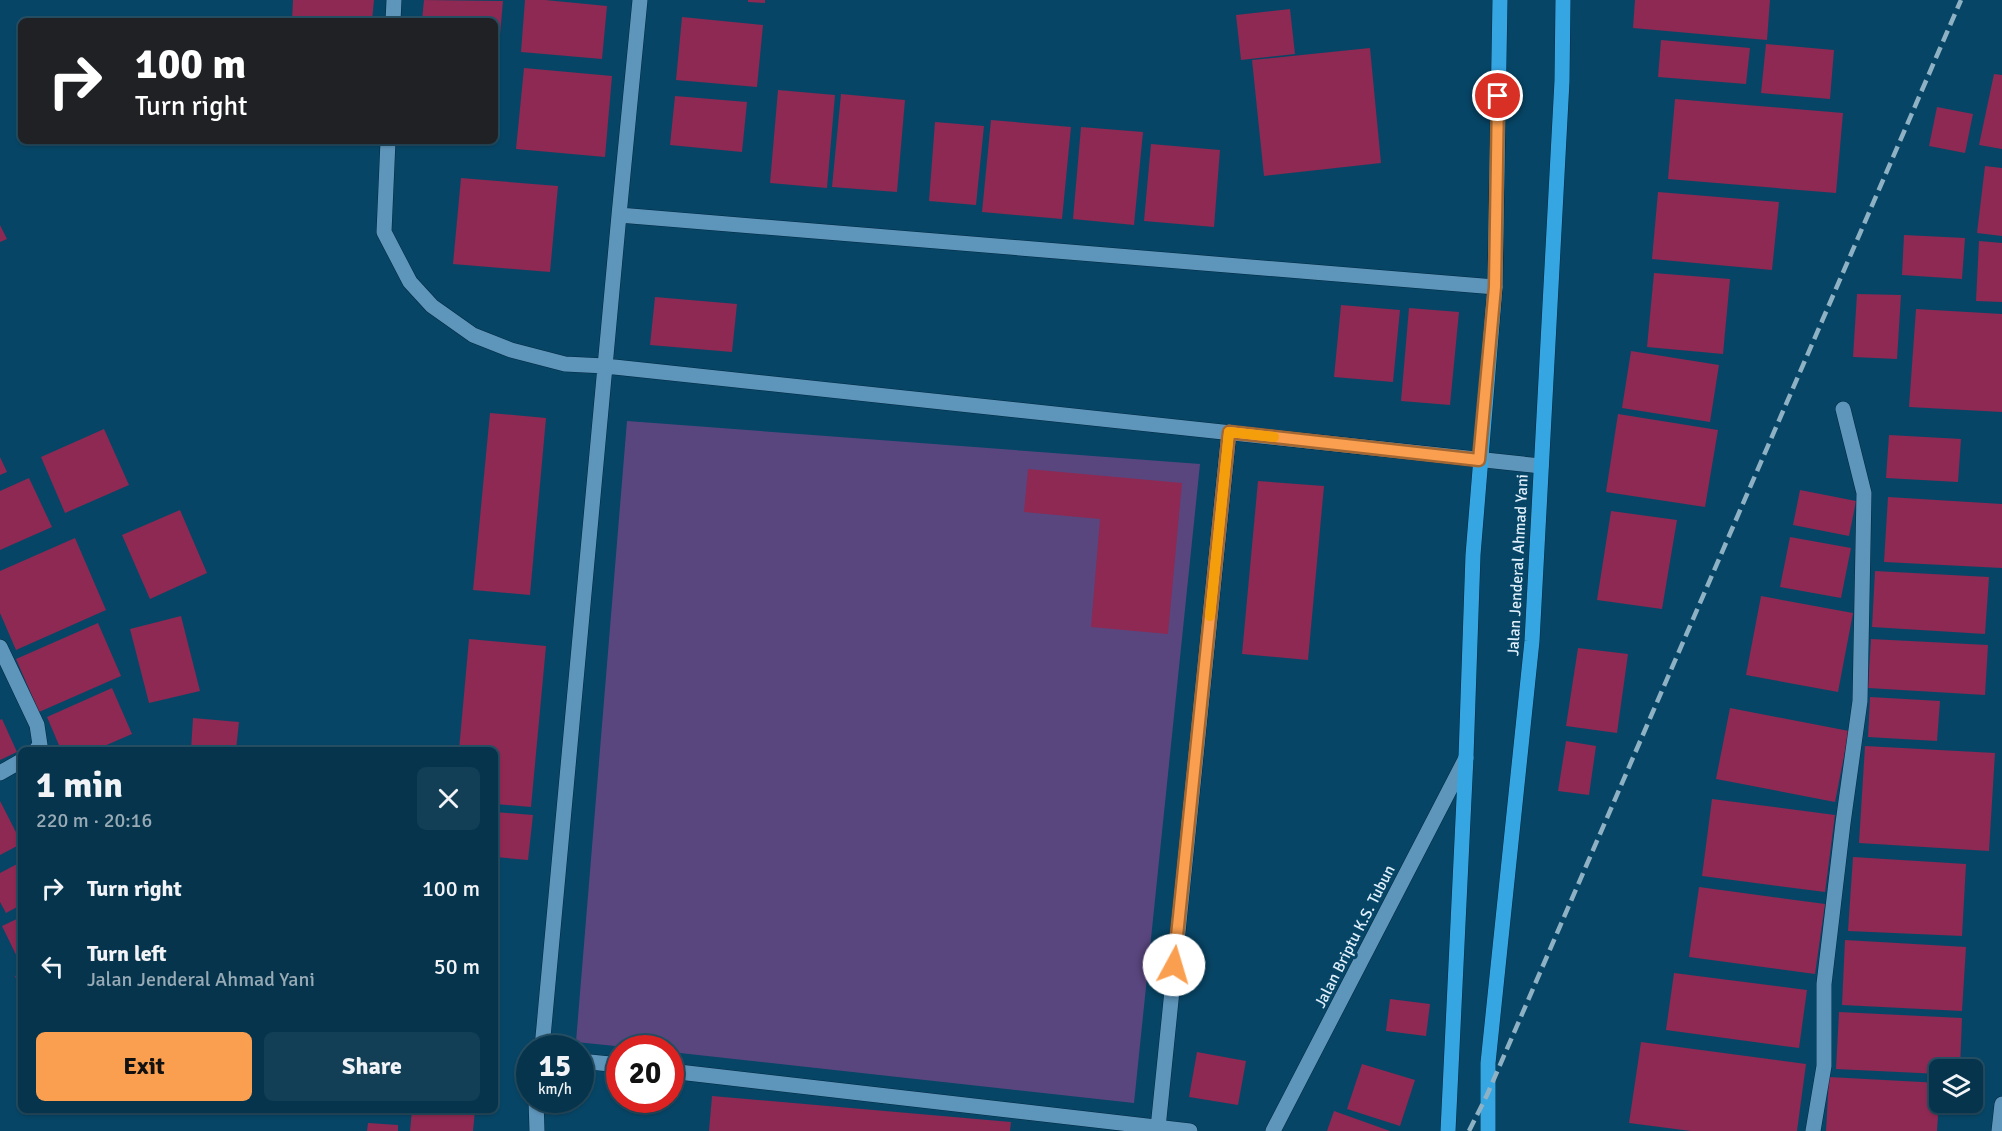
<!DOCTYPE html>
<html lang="en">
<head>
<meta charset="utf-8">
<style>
  :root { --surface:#05344c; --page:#133f56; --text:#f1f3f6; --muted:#97aab5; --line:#264f64; --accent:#fa9f4f }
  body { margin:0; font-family:Signika,sans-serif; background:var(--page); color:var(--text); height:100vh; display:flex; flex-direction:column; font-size:22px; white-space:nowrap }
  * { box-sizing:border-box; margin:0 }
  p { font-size:20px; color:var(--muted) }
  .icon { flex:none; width:33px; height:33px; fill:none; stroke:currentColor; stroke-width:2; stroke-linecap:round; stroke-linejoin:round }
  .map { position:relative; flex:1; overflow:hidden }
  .panel { position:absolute; left:18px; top:747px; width:480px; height:366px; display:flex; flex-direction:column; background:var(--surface); border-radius:9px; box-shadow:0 2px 4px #0004,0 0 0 2px var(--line) }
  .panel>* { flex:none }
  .hud { position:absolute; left:18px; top:18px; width:480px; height:126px; border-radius:9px; box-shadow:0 2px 4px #0004,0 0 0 2px var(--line); background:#202124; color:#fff; overflow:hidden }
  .controls { position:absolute; left:1929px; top:1059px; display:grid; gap:12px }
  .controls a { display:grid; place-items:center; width:54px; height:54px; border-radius:9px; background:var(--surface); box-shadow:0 2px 4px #0004,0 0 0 2px var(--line); font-size:30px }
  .speed { position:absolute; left:516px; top:1035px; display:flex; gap:12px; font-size:30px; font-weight:700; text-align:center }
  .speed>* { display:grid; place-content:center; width:78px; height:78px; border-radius:50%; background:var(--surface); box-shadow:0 2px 4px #0004,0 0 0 2px var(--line); line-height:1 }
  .speed small { font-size:15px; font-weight:400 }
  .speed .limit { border:9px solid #d22; background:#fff; color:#111 }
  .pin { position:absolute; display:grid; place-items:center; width:51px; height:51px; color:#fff; margin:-26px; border:3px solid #fff; border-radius:50%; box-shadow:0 2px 6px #0007 }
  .me { position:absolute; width:66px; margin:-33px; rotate:6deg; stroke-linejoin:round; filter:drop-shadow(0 0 4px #0008) }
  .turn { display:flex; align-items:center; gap:21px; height:126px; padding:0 18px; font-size:27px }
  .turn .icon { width:78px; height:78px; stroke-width:2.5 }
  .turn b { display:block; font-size:42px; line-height:51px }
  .round { display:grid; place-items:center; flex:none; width:63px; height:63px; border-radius:9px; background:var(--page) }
  .overview { display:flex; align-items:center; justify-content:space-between; height:102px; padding:0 18px }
  h1 { font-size:36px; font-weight:700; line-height:45px }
  .button { display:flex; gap:12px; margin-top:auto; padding:12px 18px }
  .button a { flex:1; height:69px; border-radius:9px; background:var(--accent); color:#111; font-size:24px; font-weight:700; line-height:69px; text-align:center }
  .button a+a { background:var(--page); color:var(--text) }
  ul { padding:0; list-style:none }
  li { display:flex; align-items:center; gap:18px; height:78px; padding:0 18px }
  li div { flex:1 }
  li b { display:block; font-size:22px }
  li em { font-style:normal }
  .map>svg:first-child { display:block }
</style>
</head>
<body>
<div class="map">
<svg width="2002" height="1131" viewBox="0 0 2002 1131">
  <rect width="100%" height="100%" fill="#074566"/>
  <path fill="#5a467f" d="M627 421 1200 464 1134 1103 671 1052 670 1048H635L576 1042Z"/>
  <path fill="#8d2952" d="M293 0H374L372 21H292Z
    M424 0 503 1 497 69H495V21H422Z
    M525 0H545L607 6 602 59 521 52Z
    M748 0H765V3L748 2Z
    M1635 0H1770L1767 40 1633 28Z
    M1290 9 1295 54 1241 60 1236 15Z
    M682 17 763 25 757 87 676 80Z
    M1661 40 1750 48 1746 84 1658 77Z
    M1766 44 1834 50 1830 99 1761 93Z
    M1370 48 1381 163 1264 176 1252 60Z
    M524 68 612 76 605 157 516 149Z
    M1994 74 2002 75V149L1979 145Z
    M495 76H500L497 117H495Z
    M778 90 835 95 827 188 770 183Z
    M841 94 905 100 897 192 832 187Z
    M675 96 747 102 742 152 670 145Z
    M1675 99 1843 113 1836 193 1668 179Z
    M1937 107 1973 114 1965 153 1929 146Z
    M991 120 1071 127 1062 219 982 212Z
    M935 122 984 126 976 205 929 201Z
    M1081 127 1143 132 1134 225 1073 219Z
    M1151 144 1220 150 1214 227 1144 221Z
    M1985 166 2002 168V236L1977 233Z
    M461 178 558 186 550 272 453 264Z
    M1658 192 1779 202 1772 270 1652 259Z
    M0 225 7 239 0 242Z
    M1904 235 1965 238 1962 279 1902 275Z
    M1979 241 2002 243V302L1976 301Z
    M1654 273 1730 279 1723 354 1647 347Z
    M1857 294 1901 295 1897 359 1853 357Z
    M655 297 737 304 732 352 650 345Z
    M1341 305 1400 310 1393 382 1334 377Z
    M1409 308 1459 312 1450 405 1401 401Z
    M1916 309 2002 314V412L1909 407Z
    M1631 351 1719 365 1710 422 1622 408Z
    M490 413 546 418 530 595 473 590Z
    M1618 414 1718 430 1705 507 1606 492Z
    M104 429 129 485 65 513 41 457Z
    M1889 435 1961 439 1958 482 1886 478Z
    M0 457 7 472 0 475Z
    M1028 469 1182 483 1168 634 1091 627 1100 519 1024 512Z
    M29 478 52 527 0 550V491Z
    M1258 481 1324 486 1308 660 1242 654Z
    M1800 490 1856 501 1849 536 1793 525Z
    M1888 497 2002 504V568L1884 562Z
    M180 510 207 573 150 599 122 535Z
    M1611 511 1677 520 1662 609 1597 600Z
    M1790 537 1851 548 1841 598 1780 587Z
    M75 538 106 610 16 650 0 613V571Z
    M1875 571 1989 577 1985 634 1872 627Z
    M1761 596 1853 613 1838 692 1746 675Z
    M181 616 200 691 149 703 130 629Z
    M98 623 121 676 39 712 16 659Z
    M469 639 546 646 531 807 495 804V750H459Z
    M1871 639 1988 645 1985 695 1868 688Z
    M1578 648 1628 654 1617 733 1566 726Z
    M112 688 132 734 95 750H61L47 717Z
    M1870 697 1940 701 1937 741 1868 737Z
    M1730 708 1849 731 1835 802 1716 779Z
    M193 718 239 722 236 750H191Z
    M2 719 17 752 0 760V720Z
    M1566 741 1596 746 1589 795 1558 791Z
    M1865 746 1995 753 1989 851 1859 843Z
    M1712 799 1835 815 1825 892 1702 876Z
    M0 801 21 842V844L0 855Z
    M495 812 533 815 528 860 495 857Z
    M1853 857 1966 864 1962 936 1848 931Z
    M21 862V905L6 913 0 902V873Z
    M1699 887 1825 904 1815 974 1689 957Z
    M21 917V965L2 926Z
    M1845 940 1966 947 1962 1011 1842 1005Z
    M1674 973 1807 990 1799 1048 1666 1030Z
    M21 974V991L15 976Z
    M1390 999 1430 1004 1426 1036 1386 1031Z
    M1839 1012 1962 1018 1960 1070H1940V1074L1836 1069Z
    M1641 1042 1806 1064 1797 1131H1691L1629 1123Z
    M1197 1052 1246 1061 1238 1105 1189 1097Z
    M1362 1064 1415 1080 1400 1126 1347 1109Z
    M1829 1077 1940 1083 1937 1131H1826Z
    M712 1096 1011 1122 1010 1131H709Z
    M412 1110H475L473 1131H410Z
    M1334 1111 1390 1131H1327Z
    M368 1123 398 1125V1131H367Z"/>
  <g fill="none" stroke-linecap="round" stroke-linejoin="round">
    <defs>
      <path id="service" d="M393 21 394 0
        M388 141 384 232 410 282 432 306 473 335 511 350 565 364 605 366 1541 466
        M619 215 1495 287
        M542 1048 619 215 640 0
        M580 1061 620 1065
        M670 1071 1190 1131
        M536 1100 537 1131
        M1159 1131 1158 1128 1229 432"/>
      <path id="minor" d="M0 647 37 725 40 745 36 750
        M0 773 21 761
        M1273 1131 1466 758
        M1813 1131 1824 1066V984L1843 823 1860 701 1864 493 1843 409
        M1999 1131 2002 1104"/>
      <path id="primary" d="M1448 1131 1466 757 1473 555 1495 287 1500 0
        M1488 1131V1063L1532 641 1562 81 1563 0"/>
    </defs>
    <use href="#service" stroke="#002a42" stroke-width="16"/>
    <use href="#minor" stroke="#002a42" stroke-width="16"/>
    <use href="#primary" stroke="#002a42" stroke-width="16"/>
    <use href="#service" stroke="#5e95ba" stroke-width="15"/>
    <use href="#minor" stroke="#5e95ba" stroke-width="15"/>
    <use href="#primary" stroke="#36a6e3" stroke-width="15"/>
    <path stroke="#8fb1c4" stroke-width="4.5" stroke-dasharray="12 6" stroke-linecap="butt" d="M1469 1131 1487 1095 1961 0"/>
  </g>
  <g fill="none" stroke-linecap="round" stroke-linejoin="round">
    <defs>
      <path id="route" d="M1174 965 1229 432 1479 460 1495 287 1498 96"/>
    </defs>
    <use href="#route" stroke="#a26733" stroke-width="15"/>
    <use href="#route" stroke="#fa9f4f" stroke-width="10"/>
    <path stroke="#f59e0b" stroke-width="10" d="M1210 616 1229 432 1274 437"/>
  </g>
  <g text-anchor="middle" stroke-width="6" stroke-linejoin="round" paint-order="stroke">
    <g font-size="16" fill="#deeffb" stroke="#074566">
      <text transform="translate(1517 565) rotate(-87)" y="6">Jalan Jenderal Ahmad Yani</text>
      <text transform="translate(1354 936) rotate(-63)" y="6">Jalan Briptu K.S. Tubun</text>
    </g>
  </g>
</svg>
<div class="controls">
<a><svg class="icon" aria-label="layers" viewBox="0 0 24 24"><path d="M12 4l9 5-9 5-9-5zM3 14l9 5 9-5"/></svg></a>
</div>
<div class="speed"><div>15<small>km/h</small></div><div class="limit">20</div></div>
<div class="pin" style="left:1498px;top:96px;background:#d93025"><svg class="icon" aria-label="arrive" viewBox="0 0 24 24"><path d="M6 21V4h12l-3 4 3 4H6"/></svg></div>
<svg class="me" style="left:1174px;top:965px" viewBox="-20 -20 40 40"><circle r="19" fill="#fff"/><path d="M0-13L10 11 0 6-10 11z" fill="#fa9f4f"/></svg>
<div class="hud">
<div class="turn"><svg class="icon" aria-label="right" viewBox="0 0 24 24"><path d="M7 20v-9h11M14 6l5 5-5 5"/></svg><div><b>100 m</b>Turn right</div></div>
</div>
<section class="panel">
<div class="overview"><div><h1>1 min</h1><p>220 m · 20:16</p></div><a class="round"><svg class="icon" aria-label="close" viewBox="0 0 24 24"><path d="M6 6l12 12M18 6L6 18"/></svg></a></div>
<ul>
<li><svg class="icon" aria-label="right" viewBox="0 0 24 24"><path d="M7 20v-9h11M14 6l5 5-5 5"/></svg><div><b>Turn right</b></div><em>100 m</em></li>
<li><svg class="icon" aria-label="left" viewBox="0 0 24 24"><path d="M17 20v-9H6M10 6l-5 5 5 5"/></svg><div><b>Turn left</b><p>Jalan Jenderal Ahmad Yani</p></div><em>50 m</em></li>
</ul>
<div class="button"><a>Exit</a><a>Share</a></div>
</section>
</div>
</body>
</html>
